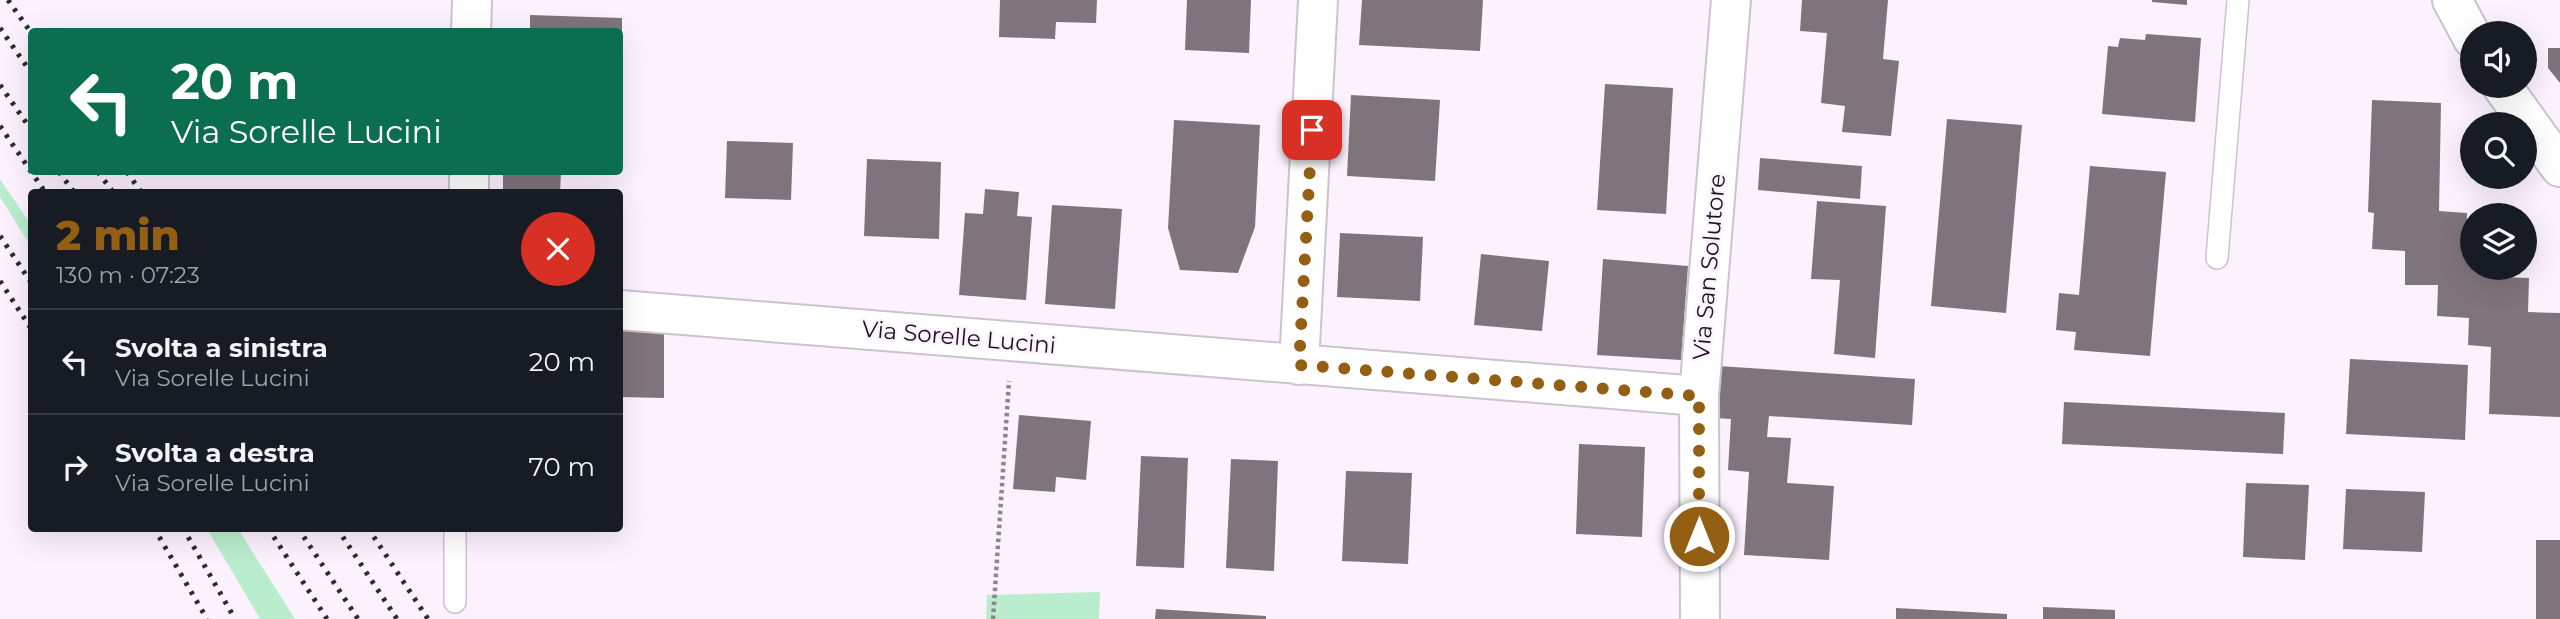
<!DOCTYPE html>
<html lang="it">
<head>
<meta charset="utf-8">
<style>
  :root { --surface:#171b24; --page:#20242c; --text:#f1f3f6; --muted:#9ea1a6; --line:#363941; --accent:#935f12 }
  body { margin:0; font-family:Montserrat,sans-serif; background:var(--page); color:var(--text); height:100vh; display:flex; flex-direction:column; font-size:26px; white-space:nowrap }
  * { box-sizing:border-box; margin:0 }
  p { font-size:23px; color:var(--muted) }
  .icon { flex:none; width:38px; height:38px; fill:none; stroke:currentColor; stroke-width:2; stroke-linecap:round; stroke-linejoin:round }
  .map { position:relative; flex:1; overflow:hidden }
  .side { position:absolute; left:28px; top:189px; width:595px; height:343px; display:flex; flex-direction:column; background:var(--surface); border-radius:7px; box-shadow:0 7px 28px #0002 }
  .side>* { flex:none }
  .guide { position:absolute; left:28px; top:28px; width:595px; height:147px; border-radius:7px; box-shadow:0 7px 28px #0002; background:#0b6e4f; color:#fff; overflow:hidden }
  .fabs { position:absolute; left:2460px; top:21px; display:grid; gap:14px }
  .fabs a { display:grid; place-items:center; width:77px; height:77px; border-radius:50%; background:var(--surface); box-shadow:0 7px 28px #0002; font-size:35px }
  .pin { position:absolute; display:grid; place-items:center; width:60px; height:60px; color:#fff; margin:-30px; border-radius:14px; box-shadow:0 4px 10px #0006 }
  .me { position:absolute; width:77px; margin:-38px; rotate:0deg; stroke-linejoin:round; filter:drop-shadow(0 0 5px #0008) }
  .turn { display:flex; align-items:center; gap:24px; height:147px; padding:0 28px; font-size:32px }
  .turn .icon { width:91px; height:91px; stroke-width:2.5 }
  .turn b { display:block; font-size:49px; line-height:60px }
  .round { display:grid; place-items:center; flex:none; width:74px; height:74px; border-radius:37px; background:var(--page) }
  .summary { display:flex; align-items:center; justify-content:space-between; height:119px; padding:0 28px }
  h1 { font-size:42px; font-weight:800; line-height:52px; color:var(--accent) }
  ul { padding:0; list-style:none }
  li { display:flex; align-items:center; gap:21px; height:105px; padding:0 28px; border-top:2px solid var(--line) }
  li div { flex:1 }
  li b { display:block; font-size:26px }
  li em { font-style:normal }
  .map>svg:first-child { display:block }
</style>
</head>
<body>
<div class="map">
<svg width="2560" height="619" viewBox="0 0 2560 619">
  <rect width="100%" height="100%" fill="#fbf2fe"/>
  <path fill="#b9edcd" d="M0 179 31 225V247L0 197Z
    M207 529H238L295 619H260Z
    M1100 592 1099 619H986L987 595Z"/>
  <path fill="#7f747b" d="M1000 0H1097L1096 23 1056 22 1055 39 999 37Z
    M1187 0H1251L1249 53 1185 50Z
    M1362 0H1483L1480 51 1359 45Z
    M1802 0H1888L1883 59 1899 61 1891 136 1842 132 1845 106 1821 103 1827 33 1800 31Z
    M2152 0H2187V5L2152 2Z
    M530 15 622 18V37H620V32H530Z
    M2146 34 2201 38 2195 122 2102 114 2108 46 2118 47 2120 38 2145 40Z
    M2548 48H2560V83L2548 68Z
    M1605 84 1673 88 1666 214 1597 210Z
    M1351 95 1440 100 1435 181 1347 176Z
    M2372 100 2441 103 2439 211 2467 213 2466 246 2473 247V268H2499V277L2529 278 2528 312 2560 313V417L2489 414 2491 347 2468 345 2469 318 2437 316 2438 285H2405V251L2372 249 2374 213 2368 212Z
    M1947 119 2022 125 2006 313 1931 306Z
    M1174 120 1260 125 1255 227 1238 273 1180 270 1168 228Z
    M727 141 793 143 791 200 725 198Z
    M1760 158 1862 166 1860 199 1758 190Z
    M867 159 941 162 939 239 864 236Z
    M2090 166 2166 172 2150 356 2074 350 2076 332 2056 330 2059 293 2079 295Z
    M503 172H561L560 192H503Z
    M985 189 1019 192 1017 216 1032 217 1026 300 959 295 965 213 983 214Z
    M1817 201 1886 206 1875 358 1834 354 1840 280 1811 279Z
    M1052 205 1122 209 1115 309 1045 304Z
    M1340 233 1423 237 1420 301 1337 297Z
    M1481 254 1549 261 1542 331 1474 325Z
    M1603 259 1688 266 1681 360 1597 355Z
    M620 330H664V398L620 397Z
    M2350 359 2468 365 2465 440 2346 434Z
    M1718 366 1915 379 1912 425 1769 416 1767 437 1791 438 1787 483 1834 486 1829 560 1744 555 1749 472 1728 470 1731 419 1714 418Z
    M2064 402 2285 413 2283 454 2062 444Z
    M1019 415 1091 421 1086 480 1056 477 1055 492 1013 489Z
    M1579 444 1645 447 1642 537 1576 534Z
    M1141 456 1188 458 1184 568 1136 566Z
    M1231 459 1278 461 1274 571 1226 568Z
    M1346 471 1412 473 1408 564 1342 561Z
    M2246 483 2309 485 2305 560 2243 557Z
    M2346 489 2425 492 2422 552 2343 549Z
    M2536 540H2560V619H2536Z
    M2043 607 2115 610V619H2043Z
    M1896 608 2007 614V619H1896Z
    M1156 609 1266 616V619H1155Z"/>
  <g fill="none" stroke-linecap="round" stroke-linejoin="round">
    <defs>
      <path id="lane" d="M2217 258 2238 0
        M455 602V528"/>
      <path id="street" d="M2452 0 2473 39
        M471 32 472 0
        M2502 86 2560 167
        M469 192V172
        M620 310 1699 396
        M1299 365 1318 0
        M1700 619 1699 396 1731 0"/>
    </defs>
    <use href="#lane" stroke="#cbc3ce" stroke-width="24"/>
    <use href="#street" stroke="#cbc3ce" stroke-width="42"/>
    <path stroke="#8b858d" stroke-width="4.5" stroke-dasharray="3.5 3.5" stroke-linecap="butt" d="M993 619 1009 381"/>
    <use href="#lane" stroke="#fff" stroke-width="21"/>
    <use href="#street" stroke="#fff" stroke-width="38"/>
    <path stroke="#2f2b30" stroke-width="5" stroke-dasharray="3.5 7" stroke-linecap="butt" d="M8 0 32 34
      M0 28 32 74
      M0 85 32 131
      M0 126 45 192
      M59 172 74 192
      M98 172 113 192
      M127 172 141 192
      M0 236 32 284
      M0 281 32 330
      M154 528 207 619
      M183 528 235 619
      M268 528 327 619
      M298 528 358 619
      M337 528 397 619
      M368 528 428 619"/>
  </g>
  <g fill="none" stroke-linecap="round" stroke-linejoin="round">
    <path stroke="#935f12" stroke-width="12" stroke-dasharray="0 21.6" d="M1312 130 1299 365 1699 396V536"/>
  </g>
  <g text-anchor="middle" stroke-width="5" stroke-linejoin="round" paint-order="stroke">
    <g font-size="23" fill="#181519" stroke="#fbf2fe">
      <text transform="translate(1709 267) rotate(-85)" y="8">Via San Solutore</text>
      <text transform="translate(959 337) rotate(5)" y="8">Via Sorelle Lucini</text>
    </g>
  </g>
</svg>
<div class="fabs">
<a><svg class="icon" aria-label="sound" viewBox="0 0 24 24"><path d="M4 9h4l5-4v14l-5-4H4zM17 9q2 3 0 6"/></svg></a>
<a><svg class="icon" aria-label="search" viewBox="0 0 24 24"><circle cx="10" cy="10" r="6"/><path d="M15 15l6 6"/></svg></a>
<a><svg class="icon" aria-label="layers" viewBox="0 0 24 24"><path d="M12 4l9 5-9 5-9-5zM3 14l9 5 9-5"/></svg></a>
</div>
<div class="pin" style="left:1312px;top:130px;background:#d93025"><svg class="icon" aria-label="arrive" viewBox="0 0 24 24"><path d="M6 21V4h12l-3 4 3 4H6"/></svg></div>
<svg class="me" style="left:1699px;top:536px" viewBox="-20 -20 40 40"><circle r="17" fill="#935f12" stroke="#fff" stroke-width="3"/><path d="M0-11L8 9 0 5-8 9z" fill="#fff"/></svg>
<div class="guide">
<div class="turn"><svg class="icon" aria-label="left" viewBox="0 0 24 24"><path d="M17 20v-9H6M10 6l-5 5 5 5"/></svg><div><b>20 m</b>Via Sorelle Lucini</div></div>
</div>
<section class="side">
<div class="summary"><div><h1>2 min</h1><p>130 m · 07:23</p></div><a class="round" style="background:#d93025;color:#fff"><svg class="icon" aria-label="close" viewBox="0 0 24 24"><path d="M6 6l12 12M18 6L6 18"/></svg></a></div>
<ul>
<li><svg class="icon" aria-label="left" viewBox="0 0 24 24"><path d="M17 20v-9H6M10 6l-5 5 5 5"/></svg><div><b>Svolta a sinistra</b><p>Via Sorelle Lucini</p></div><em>20 m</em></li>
<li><svg class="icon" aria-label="right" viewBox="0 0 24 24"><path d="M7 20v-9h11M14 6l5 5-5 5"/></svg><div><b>Svolta a destra</b><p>Via Sorelle Lucini</p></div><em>70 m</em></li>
</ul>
</section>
</div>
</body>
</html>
